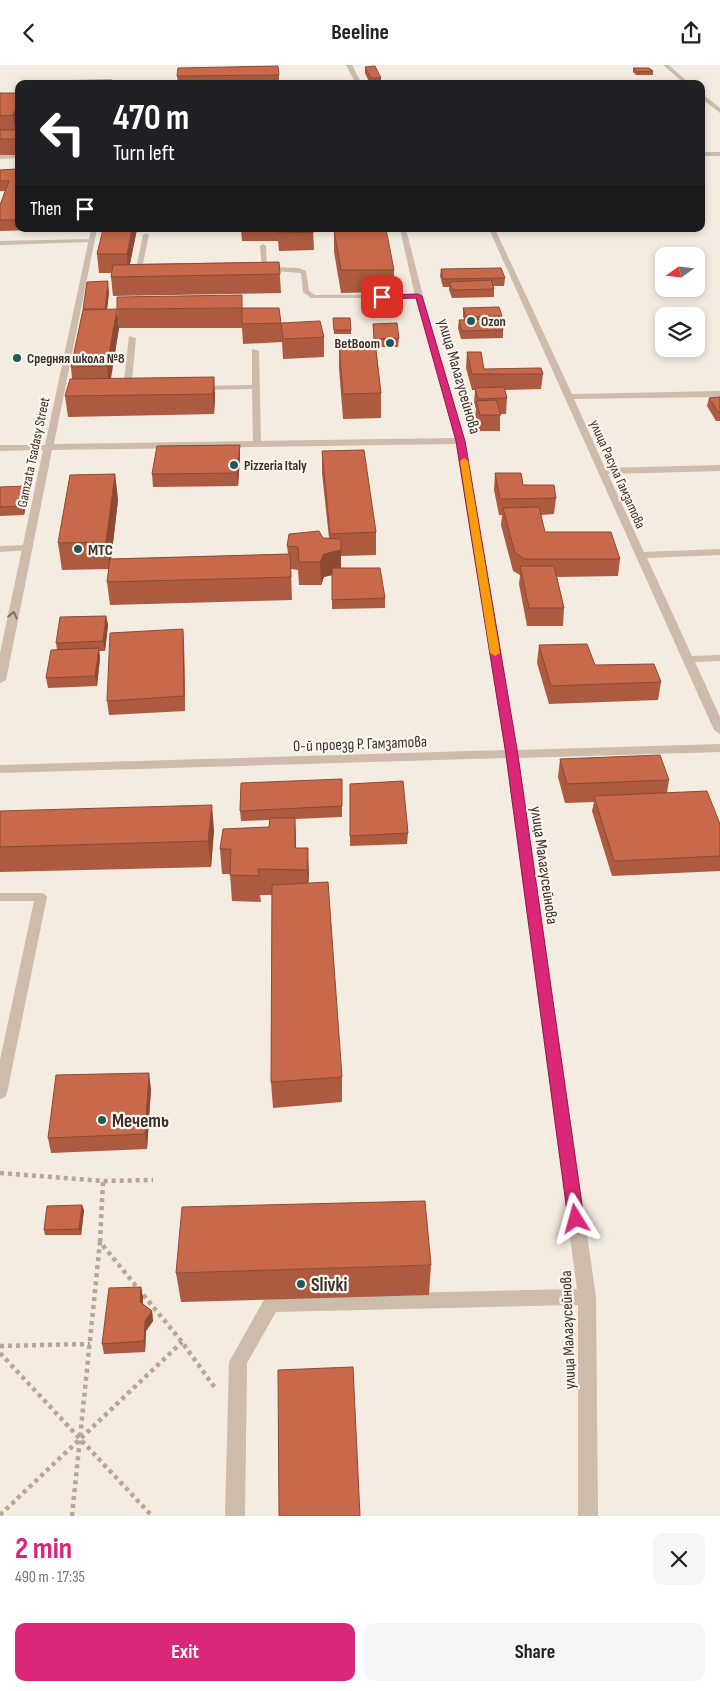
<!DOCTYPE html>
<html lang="en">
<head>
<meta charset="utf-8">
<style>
  :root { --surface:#fff; --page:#f6f6f6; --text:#222; --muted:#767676; --accent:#db2777 }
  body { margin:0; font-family:"Sofia Sans Condensed",sans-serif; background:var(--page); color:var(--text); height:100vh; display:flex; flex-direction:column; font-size:19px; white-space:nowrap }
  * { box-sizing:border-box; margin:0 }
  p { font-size:16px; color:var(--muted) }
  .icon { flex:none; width:28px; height:28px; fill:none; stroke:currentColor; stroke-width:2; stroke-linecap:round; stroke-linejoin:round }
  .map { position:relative; height:1451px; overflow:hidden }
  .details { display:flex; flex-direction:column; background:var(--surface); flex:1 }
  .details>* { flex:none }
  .guide { position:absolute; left:15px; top:15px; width:690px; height:152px; border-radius:10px; box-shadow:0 2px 8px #0003; background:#202124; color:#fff; overflow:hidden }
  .needle { width:32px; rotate:255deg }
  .fabs { position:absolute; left:655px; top:182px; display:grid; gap:10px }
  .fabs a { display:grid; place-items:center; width:50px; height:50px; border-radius:10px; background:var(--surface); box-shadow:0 2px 8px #0003; font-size:25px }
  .pin { position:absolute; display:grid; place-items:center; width:42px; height:42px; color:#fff; margin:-21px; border-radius:10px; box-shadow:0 2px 8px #0006 }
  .me { position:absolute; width:55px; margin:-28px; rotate:352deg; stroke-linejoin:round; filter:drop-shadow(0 0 4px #0008) }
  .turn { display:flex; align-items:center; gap:18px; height:105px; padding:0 15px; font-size:22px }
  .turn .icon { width:65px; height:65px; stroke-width:2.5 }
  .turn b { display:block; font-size:35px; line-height:42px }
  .then { display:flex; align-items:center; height:48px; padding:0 15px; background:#0003; gap:10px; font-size:19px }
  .round { display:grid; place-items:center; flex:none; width:52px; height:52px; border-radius:10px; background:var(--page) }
  .head { display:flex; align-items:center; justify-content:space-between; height:85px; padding:0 15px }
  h1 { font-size:30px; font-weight:700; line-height:38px; color:var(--accent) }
  .button { display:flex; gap:10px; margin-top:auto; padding:10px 15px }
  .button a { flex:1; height:58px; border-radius:10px; background:var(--accent); color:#fff; font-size:20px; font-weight:700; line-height:58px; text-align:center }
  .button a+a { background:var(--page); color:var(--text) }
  header { display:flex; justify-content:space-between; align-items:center; height:65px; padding:0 15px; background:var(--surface); font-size:22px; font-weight:700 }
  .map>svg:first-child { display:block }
</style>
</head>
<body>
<header><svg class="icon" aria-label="back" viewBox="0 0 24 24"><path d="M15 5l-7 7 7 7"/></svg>Beeline<svg class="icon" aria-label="share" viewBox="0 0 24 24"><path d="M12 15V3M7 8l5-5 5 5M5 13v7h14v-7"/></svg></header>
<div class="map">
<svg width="720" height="1451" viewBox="0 0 720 1451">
  <rect width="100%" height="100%" fill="#f4ebe1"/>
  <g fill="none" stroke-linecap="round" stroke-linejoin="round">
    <path stroke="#b9a596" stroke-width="4.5" stroke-dasharray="4 4" stroke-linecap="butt" d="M0 1108 103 1116 153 1115
      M100 1177 103 1116
      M0 1281 90 1279
      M0 1288 152 1451
      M0 1450 182 1277
      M72 1451 100 1177 182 1277 215 1323"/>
    <path fill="#cdbbac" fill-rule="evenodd" d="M19 89V93L0 94V90Z
      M146 168 149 170 142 203 149 205V207L136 204 143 170Z
      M94 174V176L92 177 0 180V176Z
      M263 179 266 181 267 202 299 203 306 206 309 226 315 230 419 229 422 231 419 233H311L303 227 301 208 262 205 260 181Z
      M129 271 136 273 131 325 127 327 123 325Z
      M252 284 259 286 261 378 257 380 253 378 252 324 200 325 196 323 200 321 252 320Z
      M27 480 32 483 30 485 0 487V481Z
      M0 828H41L45 829 47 832 7 1028 5 1032 0 1034V995L34 836H0Z"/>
    <path fill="#cdbbac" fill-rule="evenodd" d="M346 0H352L362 19H356Z
      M663 0H669L690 19H685Z
      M701 28 720 43V48L701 33Z
      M701 87H720V91H701Z
      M91 164H97L54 379 455 373 415 231 400 164H406L423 231 464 376 517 685 720 679V687L518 693 596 1232 598 1451H578V1240L276 1247 247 1298 245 1451H225L229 1297 265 1233 271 1231 577 1224 506 693 0 708V700L505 685 456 379 52 385 6 615 0 618V588L43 385 0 386V380H45Z
      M489 164H495L572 329 720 326V332L574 334 605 403 720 400V406L608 409 644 487 720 484V490L647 493 692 591 720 590V596L695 597 720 652V669L714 665Z"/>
  </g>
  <path fill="#ac5a40" d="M365 2 381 13V19H370L365 8Z
    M633 3 653 6V10H636L633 7Z
    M279 10V18L262 19H178L177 11Z
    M0 28H19V61L17 65H19V90H0Z
    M16 104 17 109H19V164H31L30 165 0 166V140L5 126H0V105Z
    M137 164 130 199 279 197 281 228 113 231 111 212 112 208H99L97 189Z
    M241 164H313L314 185 279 186 278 176H242Z
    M334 165 394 205V227L341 228 334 187Z
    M441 204 505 213 504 221H493L494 224V232L452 233 449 225V222H443L440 211Z
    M109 227 107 244 119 263 111 314 214 312 215 332 214 349 68 352 65 331 72 314 71 302 83 244Z
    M243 243 281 258 282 277 243 279 242 263H119L117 244Z
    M463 243 502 251 501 260 503 265V273L461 274 458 263 459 255H464L463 251Z
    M333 253 351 265V269H334Z
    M281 258 324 272V292L283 294 282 277Z
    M373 259 399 273 398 282H376L381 328V353L343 354 339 303V279L374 278Z
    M467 287 484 304 543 309 541 324 505 325 507 333 506 349H500V366H479L475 352 476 344 474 338 475 325H472L466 303Z
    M720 332V356H716L707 341 709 333Z
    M240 380V393L238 421 153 422 152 409Z
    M322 386 376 467V490L341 491V503L385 533V543L332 544V510L324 512 321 520H299L298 505 291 504 292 535 110 540 107 517 109 504 62 505 58 478 115 409 118 435 111 494 288 489 287 481 323 473H329L322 408Z
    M495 408 523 420 556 433 554 449 541 450 545 467 620 494 618 511 557 512 564 543 563 561H527L519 519 520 510 513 506 501 460 502 450H499L494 425Z
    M0 422 28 430 24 450 0 451Z
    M106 551 108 560 105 586H99L100 593 97 621 48 623 46 613 57 585 56 578Z
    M184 578 185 646 109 650 107 636Z
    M539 580 595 600 661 617 658 635 549 639 537 598Z
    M560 694 669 715 667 728 720 759V806L612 811 592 746 594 737 565 738 558 712Z
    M342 714V752L295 754 296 783H308V818L342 1012V1037L273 1043 271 1017 272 830H260L261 837 232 836 230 809H222L220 784 269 762 270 755 241 756 240 746Z
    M350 719 408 768 407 779 350 781Z
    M0 746 214 765 211 802 0 807Z
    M151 1024 147 1084 51 1088 48 1073Z
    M84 1145 81 1170H45L44 1165Z
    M431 1200 429 1230 181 1237 176 1208Z
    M141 1222 143 1233V1239L152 1246 153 1256 146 1266 145 1287 104 1289 102 1279Z"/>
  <path fill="#8c4a34" d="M19 35V61L16 69 13 50Z
    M132 164H137L128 208 127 189Z
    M108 216 109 227 106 255 105 244Z
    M117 244 119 263 109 322 107 301Z
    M214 312 215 332 214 349 213 329Z
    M240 380V393L238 421 237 408Z
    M115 409 118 435 110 504 106 477Z
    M27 421 28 430 24 450 22 441Z
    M341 485V508L324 512 321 520 320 497 324 489Z
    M106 551 108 560 105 586 103 576Z
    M183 564 184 578 185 646 184 631Z
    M99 583 100 593 97 621 95 611Z
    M212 740 214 765 211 802 208 776Z
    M295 753 296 778V808L295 783Z
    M308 783 309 809 308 830 307 805Z
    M149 1008 151 1024 147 1084 145 1069Z
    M82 1140 84 1145 81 1170 79 1164Z
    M141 1222 143 1233 142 1247 140 1237Z
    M152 1246 153 1256 146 1266 145 1287 144 1276 145 1256Z"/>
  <path fill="#c8694b" stroke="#8c4a34" d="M278 1 279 10 177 11 178 3Z
    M375 1 381 13H371L365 2Z
    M633 3H649L653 6 637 7Z
    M112 15 113 19H31L32 16Z
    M0 28H19V35L13 50 0 51Z
    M0 65H19V74H0Z
    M16 104 15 109H19V155H0V140L9 116H0V105Z
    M103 164H132L127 189H97Z
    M278 164H313L314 167 278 168Z
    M386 164 394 205H341L334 165Z
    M279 197 280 209 111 212 113 200Z
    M501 203 505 213 443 214 441 204Z
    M491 215 494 224 453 225 449 217Z
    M108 216 105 244H83L87 217Z
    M242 230V243L117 244V232Z
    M499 242 502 251 466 252 463 243Z
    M242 243H279L281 258 242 259Z
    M117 244 107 301 71 302 83 245Z
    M333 253H350L351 265H334Z
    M499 254 503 265 462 266 459 255Z
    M320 256 324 272 283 274 281 258Z
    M397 258 399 273 374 274 373 259Z
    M375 278 381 328 343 329 339 279Z
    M467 287H481L484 304 541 303 543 309H472Z
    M214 312 213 329 65 331 70 314Z
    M504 322 507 333 478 334 475 323Z
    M720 332V347H718L709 333Z
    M496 335 501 350H480L476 336Z
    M240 380 237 408 152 409 157 381Z
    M364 385 376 467 330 469 322 386Z
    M495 408H521L523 420H554L556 433 500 434Z
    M115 409 106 477 58 478 70 410Z
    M27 421 22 441 0 442V422Z
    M539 442 545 467H611L620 494H525L515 488 503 443Z
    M319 466 323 473 341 474V485L324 489 320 497H299L298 482 287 481 289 469Z
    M290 489 291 512 107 517 110 494Z
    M520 501H554L564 543H529Z
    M332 503H380L385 533 332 535Z
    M106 551 103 576 56 578 60 552Z
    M183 564 184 631 107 636 110 568Z
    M587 579 595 600 654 599 661 617 551 621 539 580Z
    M99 583 95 611 46 613 51 585Z
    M660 690 669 715 567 719 560 694Z
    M342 714V741L240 746 241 718Z
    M403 716 408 768 350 771V719Z
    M707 726 720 759V791L614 796 594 731Z
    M212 740 208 776 0 782V746Z
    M270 753H295V783H308L307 805 258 804 259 811 230 810 231 784H220L223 764 269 762Z
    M328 817 342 1012 271 1017 272 820Z
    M149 1008 145 1069 48 1073 56 1010Z
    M425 1136 431 1200 176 1208 182 1142Z
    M82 1140 79 1164 44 1165 47 1141Z
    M141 1222 140 1237 152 1246 145 1256 144 1276 102 1279 109 1223Z
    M353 1302 360 1451H279L278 1305Z"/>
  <defs><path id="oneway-chevron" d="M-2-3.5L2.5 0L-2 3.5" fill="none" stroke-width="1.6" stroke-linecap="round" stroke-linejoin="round" transform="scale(1.25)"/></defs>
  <use stroke="#7d6f65" href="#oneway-chevron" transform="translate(13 550) rotate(-78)"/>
  <path fill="#db2777" stroke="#8e194d" d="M418 229 422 231 465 376 518 690 584 1154 581 1159 576 1161 571 1159 568 1154 506 690 456 376 416 233 382 234 378 232 382 230Z"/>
  <path fill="#f59e0b" d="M464 393 468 396 500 588 495 591 490 588 460 396Z"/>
  <g fill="#1f5a5e" stroke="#fbf5ee" stroke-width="2">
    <circle cx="471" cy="256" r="5"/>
    <circle cx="390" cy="278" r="5"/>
    <circle cx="17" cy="293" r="5"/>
    <circle cx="234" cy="400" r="5"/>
    <circle cx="78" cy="484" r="5"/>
    <circle cx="102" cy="1055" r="5"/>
    <circle cx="301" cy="1219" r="5"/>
  </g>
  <g text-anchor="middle" stroke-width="4.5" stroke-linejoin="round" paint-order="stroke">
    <g font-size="14" font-weight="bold" fill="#3b302b" stroke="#fbf5ee" text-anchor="start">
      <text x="481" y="261">Ozon</text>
      <text x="380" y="283" text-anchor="end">BetBoom</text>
      <text x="27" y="298">Средняя школа №8</text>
      <text x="244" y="405">Pizzeria Italy</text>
    </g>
    <g font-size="14" fill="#3b302b" stroke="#fbf5ee">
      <text transform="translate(33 387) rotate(-78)" y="5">Gamzata Tsadasy Street</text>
      <text transform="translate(618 409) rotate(66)" y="5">улица Расула Гамзатова</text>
    </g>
    <g font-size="16" fill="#3b302b" stroke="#fbf5ee">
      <text transform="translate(460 311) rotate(74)" y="6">улица Малагусейнова</text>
      <text transform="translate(360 678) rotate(-2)" y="6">0-й проезд Р. Гамзатова</text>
      <text transform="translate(545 800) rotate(82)" y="6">улица Малагусейнова</text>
      <text transform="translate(567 1265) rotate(-92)" y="6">улица Малагусейнова</text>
    </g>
    <g font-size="16" font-weight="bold" fill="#3b302b" stroke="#fbf5ee" text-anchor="start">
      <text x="88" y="490">МТС</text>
    </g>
    <g font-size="19" font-weight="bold" fill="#3b302b" stroke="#fbf5ee" text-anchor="start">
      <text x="112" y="1062">Мечеть</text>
      <text x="311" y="1226">Slivki</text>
    </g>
  </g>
</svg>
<div class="fabs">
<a><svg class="needle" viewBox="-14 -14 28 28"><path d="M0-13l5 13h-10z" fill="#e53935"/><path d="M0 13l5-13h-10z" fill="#767676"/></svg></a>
<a><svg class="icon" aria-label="layers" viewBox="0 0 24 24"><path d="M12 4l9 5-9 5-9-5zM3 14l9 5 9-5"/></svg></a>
</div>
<div class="pin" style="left:382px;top:232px;background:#d93025"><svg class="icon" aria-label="arrive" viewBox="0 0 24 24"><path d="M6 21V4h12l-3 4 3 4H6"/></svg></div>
<svg class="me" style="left:576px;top:1154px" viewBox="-20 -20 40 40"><path d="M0-17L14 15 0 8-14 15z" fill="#db2777" stroke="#fff" stroke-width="4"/></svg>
<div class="guide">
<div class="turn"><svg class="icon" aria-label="left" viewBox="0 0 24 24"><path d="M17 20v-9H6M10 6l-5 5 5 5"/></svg><div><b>470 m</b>Turn left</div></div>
<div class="then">Then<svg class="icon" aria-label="arrive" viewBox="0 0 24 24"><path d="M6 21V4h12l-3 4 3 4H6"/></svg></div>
</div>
</div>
<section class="details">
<div class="head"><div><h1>2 min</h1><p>490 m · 17:35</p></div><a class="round"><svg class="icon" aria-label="close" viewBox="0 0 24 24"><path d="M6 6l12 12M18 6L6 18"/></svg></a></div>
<div class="button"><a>Exit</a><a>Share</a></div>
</section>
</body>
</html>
